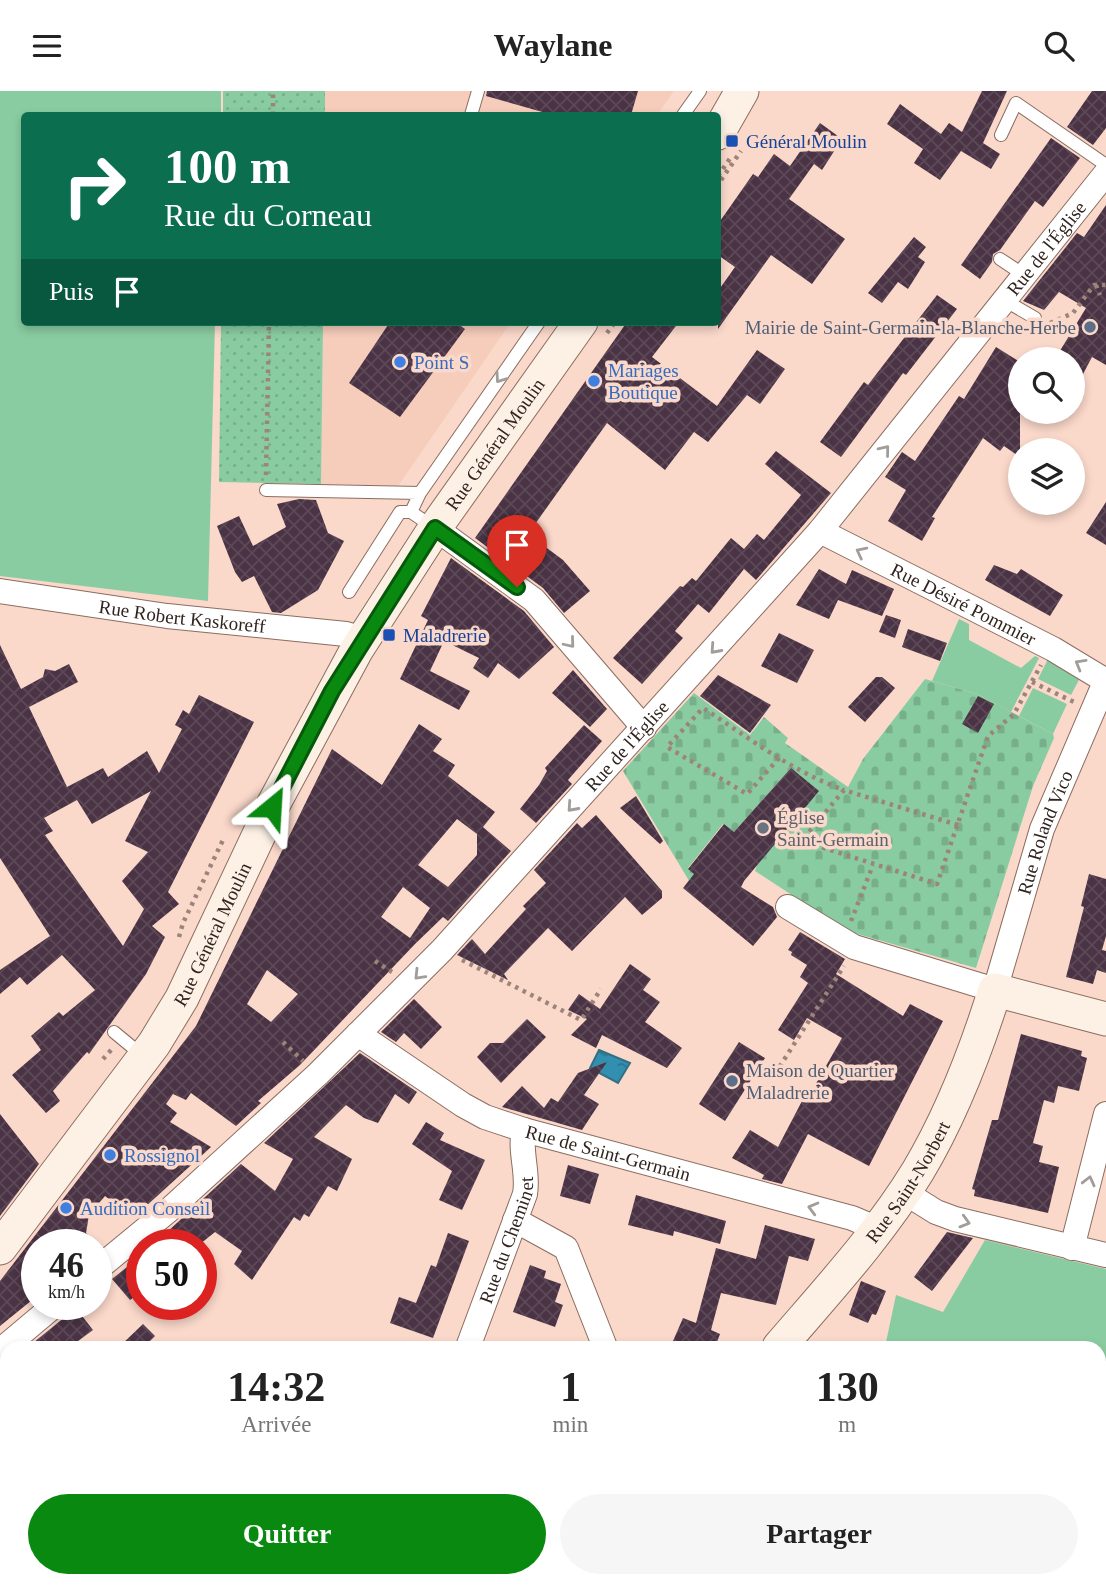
<!DOCTYPE html>
<html lang="fr">
<head>
<meta charset="utf-8">
<style>
  :root { --surface:#fff; --page:#f6f6f6; --text:#222; --muted:#767676; --accent:#0a8911 }
  body { margin:0; font-family:Georgia,serif; background:var(--page); color:var(--text); height:100vh; display:flex; flex-direction:column; font-size:26px; white-space:nowrap }
  * { box-sizing:border-box; margin:0 }
  p { font-size:23px; color:var(--muted) }
  .icon { flex:none; width:38px; height:38px; fill:none; stroke:currentColor; stroke-width:2; stroke-linecap:round; stroke-linejoin:round }
  .map { position:relative; flex:1; overflow:hidden }
  .details { position:absolute; left:0px; top:1250px; width:1106px; height:247px; display:flex; flex-direction:column; background:var(--surface); border-radius:21px 21px 0 0; box-shadow:0 4px 10px #0003 }
  .details>* { flex:none }
  .hud { position:absolute; left:21px; top:21px; width:700px; height:214px; border-radius:7px; box-shadow:0 4px 10px #0003; background:#0b6e4f; color:#fff; overflow:hidden }
  .buttons { position:absolute; left:1008px; top:256px; display:grid; gap:14px }
  .buttons a { display:grid; place-items:center; width:77px; height:77px; border-radius:50%; background:var(--surface); box-shadow:0 4px 10px #0003; font-size:35px }
  .speed { position:absolute; left:21px; top:1138px; display:flex; gap:14px; font-size:35px; font-weight:700; text-align:center }
  .speed>* { display:grid; place-content:center; width:91px; height:91px; border-radius:50%; background:var(--surface); box-shadow:0 4px 10px #0003; line-height:1 }
  .speed small { font-size:18px; font-weight:400 }
  .speed .limit { border:10px solid #d22; background:#fff; color:#111 }
  .pin { position:absolute; display:grid; place-items:center; width:60px; height:60px; color:#fff; margin:-72px -30px; border-radius:50% 50% 50% 0; rotate:-45deg; box-shadow:0 0 7px #0007 }
  .pin .icon { rotate:45deg }
  .me { position:absolute; width:77px; margin:-38px; rotate:27deg; stroke-linejoin:round; filter:drop-shadow(0 0 5px #0008) }
  .turn { display:flex; align-items:center; gap:24px; height:147px; padding:0 28px; font-size:32px }
  .turn .icon { width:91px; height:91px; stroke-width:2.5 }
  .turn b { display:block; font-size:49px; line-height:60px }
  .then { display:flex; align-items:center; height:66px; padding:0 28px; background:#0003; gap:14px; font-size:26px }
  .eta { display:flex; justify-content:space-evenly; align-items:center; height:119px; text-align:center }
  .eta b { font-size:42px; font-weight:700; line-height:49px }
  .button { display:flex; gap:14px; margin-top:auto; padding:14px 28px }
  .button a { flex:1; height:80px; border-radius:42px; background:var(--accent); color:#fff; font-size:28px; font-weight:700; line-height:80px; text-align:center }
  .button a+a { background:var(--page); color:var(--text) }
  header { display:flex; justify-content:space-between; align-items:center; height:91px; padding:0 28px; background:var(--surface); font-size:32px; font-weight:700 }
  .map>svg:first-child { display:block }
</style>
</head>
<body>
<header><svg class="icon" aria-label="menu" viewBox="0 0 24 24"><path d="M4 6h16M4 12h16M4 18h16"/></svg>Waylane<svg class="icon" aria-label="search" viewBox="0 0 24 24"><circle cx="10" cy="10" r="6"/><path d="M15 15l6 6"/></svg></header>
<div class="map">
<svg width="1106" height="1496" viewBox="0 0 1106 1496">
  <defs>
    <pattern id="cemetery-stones" width="16" height="16" patternUnits="userSpaceOnUse" patternTransform="scale(1.75)"><rect width="16" height="16" fill="#8acca1"/><path d="M2 7V4a2 2 0 0 1 4 0v3zM10 15v-3a2 2 0 0 1 4 0v3z" fill="#77af8a"/></pattern>
    <pattern id="park-dots" width="8" height="8" patternUnits="userSpaceOnUse" patternTransform="scale(1.75)"><rect width="8" height="8" fill="#8acca1"/><path d="M2 2h.1M6 6h.1" fill="none" stroke="#77af8a" stroke-width="1.8" stroke-linecap="round"/></pattern>
    <pattern id="water-ripples" width="26" height="14" patternUnits="userSpaceOnUse" patternTransform="scale(1.75)"><rect width="26" height="14" fill="#328fb0"/><path d="M2 4q2-2 4 0t4 0M15 11q2-2 4 0t4 0" fill="none" stroke="#2b758f"/></pattern>
    <pattern id="building-cross-hatch" width="8" height="8" patternUnits="userSpaceOnUse" patternTransform="scale(1.75)"><rect width="8" height="8" fill="#4a3344"/><path d="M0 0l8 8M0 8l8-8" fill="none" stroke="#5c4856"/></pattern>
  </defs>
  <rect width="100%" height="100%" fill="#fad8ca"/>
  <path fill="#f6ccbb" d="M325 0H674L657 24H325Z
    M323 231H511L398 395 321 393Z
    M408 1489H502L520 1496H406Z"/>
  <path fill="#8acca1" d="M0 0H221V24H24V231H215L208 510 0 485Z
    M959 528 969 533V549L1021 577 1035 565 1039 567 1011 621 977 603 932 590Z
    M1048 568 1081 585 1071 604 1038 588Z
    M1033 597 1067 613 1053 643 1019 625Z
    M985 1149 1106 1178V1496H831L832 1489H1099V1256H885L896 1204 943 1221Z"/>
  <path fill="url(#cemetery-stones)" d="M925 588 977 603 1053 643 1054 647 1033 695 976 877 847 840 755 780 791 677 734 741 723 733 688 777 702 790 691 793 623 680 694 602 750 644 764 626 788 647 785 652 848 696 863 668Z"/>
  <path fill="url(#park-dots)" d="M223 0H325V24H223Z
    M221 231H323L321 393 219 391Z"/>
  <path fill="url(#water-ripples)" stroke="#316f84" stroke-width="2" d="M599 959 630 972 618 992 590 977Z"/>
  <path fill="url(#building-cross-hatch)" fill-rule="evenodd" d="M487 0H638L631 24H553L486 5Z
    M982 0H1007L983 52 1000 63 991 78 961 60 940 89 914 72 923 58 887 33 900 13 941 43 949 32 962 41Z
    M1092 0H1106V37L1093 54 1067 36Z
    M820 32 842 48 822 79 814 73 789 108 845 148 812 193 771 164 718 238V200L735 176 718 164V133L753 83 758 86 774 63 790 75Z
    M1051 47 1080 67 1043 116 1035 110 1000 159 993 163 992 171 980 188 961 174Z
    M1106 114V274L1092 266 1073 302V268H1055L1086 217 1059 201 1044 219 1023 210 1077 142 1084 146Z
    M914 146 926 156 918 166 925 171 908 198 898 191 882 212 868 202Z
    M937 204 957 218 906 284 903 282 841 366 820 351 864 291 868 294Z
    M390 231H455L465 238 400 326 349 292Z
    M627 231H679L652 266 717 315 757 259 785 278 760 313 747 304 708 351 694 341 665 379 607 332 528 443 563 469 590 500 564 522 543 497 475 447Z
    M996 256 1020 271V366L1004 355 1000 360 983 347 932 426 935 427 922 450 888 430 906 399 885 386 902 361 915 370 959 305 964 308Z
    M776 360 831 402 756 489 744 478 709 522 698 513 675 540 683 547 642 593 613 567 680 495 683 496 692 487 696 490 731 447 744 458 757 443 764 449 801 404 765 373Z
    M299 408 316 409 328 442 344 450 318 499 281 522 272 521 254 485 242 491 235 481 217 435 239 425 253 455 286 436 277 413Z
    M1106 411V454L1086 442Z
    M451 467 524 520 554 556 519 588 498 572 488 587 473 577 479 567 444 550 430 580 470 600 459 619 400 588 428 529 421 525Z
    M994 474 1017 483 1021 478 1063 504 1050 525 985 489Z
    M819 478 846 493 852 479 894 498 882 525 838 509 829 528 796 514Z
    M886 524 901 529 895 547 879 541Z
    M908 538 947 552 940 570 902 556Z
    M779 542 814 559 797 592 761 575Z
    M0 554 21 598 43 586 45 578 55 580 69 573 78 591 29 616 67 696 103 677 108 686 147 660 159 682 182 638 175 634 183 619 189 623 199 604 254 631 168 801 179 813 152 835 165 846 146 883 89 963 87 961 53 1000 60 1010 46 1022 12 984 41 959 31 945 59 921 63 925 95 899 62 864 27 894 20 886 0 903V879L50 845 0 767ZM151 700 125 750 148 761 122 790 144 818 123 855 45 744 53 740 44 727 77 709 92 733Z
    M573 579 607 618 590 636 552 602Z
    M718 584 771 614 750 642 700 605Z
    M876 586H882L895 597 865 631 848 616Z
    M978 605 994 613 978 642 962 633Z
    M419 633 442 648 433 660 455 674 448 685 495 721 483 736 511 760 448 830 443 826 415 853 300 974 258 1010 261 1012 236 1035 191 1002 186 1009 173 1003 166 1013 177 1022 170 1031 211 1056 133 1127 105 1105 89 1124 86 1142 99 1153H37V1205L0 1235V1190L196 935 332 658 382 694ZM457 728 477 743V764L448 796 418 774ZM403 796 430 817 410 847 381 826ZM267 879 298 903 271 931 247 913Z
    M584 634 602 650 568 689 572 693 536 732 520 718 539 694 547 680 545 677Z
    M791 677 819 700 744 790 741 796 773 816 777 826 753 855 683 797 694 783 688 778 724 733 734 741Z
    M636 705 663 750 660 753 620 717Z
    M596 724 662 800V807L642 824 625 806 572 860 548 837 504 883 508 889 457 864 472 848 485 863 526 818 523 815 546 792 534 779 577 732 582 737Z
    M1089 783 1106 788V845L1102 859 1106 860V882L1097 879 1093 893 1066 886 1084 816 1081 815Z
    M800 841 845 868 836 883 903 925 910 913 943 930 869 1075 808 1043 782 1093 762 1088 764 1084 732 1067 750 1039 778 1056 802 1010 806 1009 808 1002 810 1003 842 947 807 927 794 949 778 939 808 892 800 886 807 874 791 864 792 861 788 859Z
    M630 873 651 888 643 899 660 911 645 931 682 957 667 977 602 944 596 957 571 944 587 928 568 919 579 903 600 918Z
    M414 908 442 936 421 958 404 942 396 951 381 941Z
    M527 928 546 946 501 992 477 966 490 952H503Z
    M1021 943 1082 960 1081 965 1087 967 1079 1000 1058 995 1054 1012 1044 1009 1033 1052 1043 1055 1039 1071 1059 1076 1048 1122 974 1105 975 1099 972 1098 992 1029H998Z
    M739 951 765 967 725 1030 699 1013Z
    M360 962 417 1001 409 1013 395 1003 378 1032 364 1027 346 1014 314 1046 352 1068 337 1100 328 1095 309 1126 304 1123 300 1130 294 1126 252 1189 234 1173 242 1160 215 1141 200 1153H154L241 1073 275 1100 293 1068 264 1052Z
    M607 971 584 1004 599 1013 582 1039 502 1016 522 995 544 1017 551 1007 558 1011 578 982Z
    M0 1023 39 1073 0 1125Z
    M426 1031 444 1042 440 1049 485 1069 462 1119 439 1109 452 1080 412 1053Z
    M568 1074 599 1083 590 1113 560 1105Z
    M636 1104 726 1130 720 1153 674 1140 673 1145 628 1134Z
    M765 1134 815 1148 808 1170 789 1165 776 1214 721 1202 711 1239 720 1243 715 1256H690L673 1250 683 1227 696 1232 716 1157 756 1168Z
    M947 1141 973 1147 932 1200 914 1186Z
    M448 1142 469 1150 433 1247 390 1232 399 1206 416 1212 431 1174 436 1176Z
    M142 1164V1201L130 1209 112 1188Z
    M530 1174 546 1180 544 1187 561 1193 555 1211 563 1214 555 1236 513 1221Z
    M861 1190 886 1200 876 1224 872 1223 868 1232 849 1224Z
    M76 1217 93 1239 70 1256H28Z
    M143 1233 155 1245 144 1256H119Z"/>
  <g fill="none" stroke-linecap="round" stroke-linejoin="round">
    <defs>
      <path id="lane" d="M471 24 478 0
        M683 24 700 0
        M1001 44 1016 12 1106 74
        M1000 168 1024 184
        M1004 209 1035 227
        M266 399 420 402
        M411 421 420 402 539 231
        M349 501 400 421H411L433 436
        M114 941 143 965
        M173 1496 177 1489"/>
      <g id="street">
        <path d="M435 437 534 509 644 637"/>
        <path id="s1" d="M820 440 1053 558 1106 590"/>
        <path id="s2" d="M0 500 167 525 346 543 363 548"/>
        <path id="s3" d="M788 816 854 856 995 899 1042 738 1106 589"/>
        <path id="s4" d="M358 943 463 1014 485 1026 524 1039 852 1127 878 1138"/>
        <path d="M904 1101 936 1121 955 1128 1106 1164"/>
        <path d="M515 1129 566 1157 605 1256"/>
        <path d="M1072 1157 1106 1023"/>
        <path id="s5" d="M96 1179 169 1119 318 983 442 859 820 440 1106 82"/>
        <path id="s6" d="M468 1256 525 1103C529 1082 519 1060 524 1039"/>
        <path d="M0 1260 56 1213"/>
        <path d="M379 1496 382 1489"/>
      </g>
      <g id="secondary">
        <path d="M718 42 742 0"/>
        <path id="s7" d="M0 1157 154 953 182 907 272 716 357 558 435 437 581 231"/>
        <path id="s8" d="M779 1256C827 1200 879 1144 918 1080 952 1023 975 963 995 899L1106 928"/>
        <path d="M664 1489V1496"/>
      </g>
    </defs>
    <use href="#lane" stroke="#8b6d60" stroke-width="14"/>
    <use href="#street" stroke="#8b6d60" stroke-width="26"/>
    <use href="#secondary" stroke="#8b6d60" stroke-width="35"/>
    <path stroke="#9c847a" stroke-width="4.5" stroke-dasharray="3.5 5" stroke-linecap="butt" d="M273 24V0
      M718 85 731 66
      M721 89 741 60
      M1096 194 1100 204
      M1050 232 1073 222 1094 194H1106
      M607 242 615 231
      M266 384 269 231
      M1032 591 1074 611
      M779 667 747 703 667 656 703 617C749 647 793 681 844 699
      M958 734 844 699 808 742 824 757 937 793 988 645 1014 623 1041 574
      M851 830 873 774
      M179 846 183 832 223 749
      M462 869 581 929 601 898
      M375 870 392 881
      M283 951 303 970
      M103 968 112 958
      M771 977 780 975 844 875"/>
    <use href="#lane" stroke="#fff" stroke-width="12"/>
    <use href="#street" stroke="#fff" stroke-width="24"/>
    <use href="#secondary" stroke="#fdf1e5" stroke-width="33"/>
  </g>
  <defs><path id="oneway-chevron" d="M-2-3.5L2.5 0L-2 3.5" fill="none" stroke-width="1.6" stroke-linecap="round" stroke-linejoin="round" transform="scale(1.75)"/></defs>
  <g stroke="#a29c9a">
    <use href="#oneway-chevron" transform="translate(500 287) rotate(125)"/>
    <use href="#oneway-chevron" transform="translate(885 359) rotate(-51)"/>
    <use href="#oneway-chevron" transform="translate(861 461) rotate(-153)"/>
    <use href="#oneway-chevron" transform="translate(570 552) rotate(50)"/>
    <use href="#oneway-chevron" transform="translate(715 558) rotate(132)"/>
    <use href="#oneway-chevron" transform="translate(1080 573) rotate(-150)"/>
    <use href="#oneway-chevron" transform="translate(572 716) rotate(132)"/>
    <use href="#oneway-chevron" transform="translate(419 884) rotate(134)"/>
    <use href="#oneway-chevron" transform="translate(1089 1090) rotate(-76)"/>
    <use href="#oneway-chevron" transform="translate(813 1117) rotate(-165)"/>
    <use href="#oneway-chevron" transform="translate(965 1131) rotate(16)"/>
  </g>
  <g fill="none" stroke-linecap="round" stroke-linejoin="round">
    <defs>
      <path id="route" d="M272 716 332 600 435 437 517 496"/>
    </defs>
    <use href="#route" stroke="#06590b" stroke-width="18"/>
    <use href="#route" stroke="#0a8911" stroke-width="12"/>
  </g>
  <g fill="#1a4fb4" stroke="#fad8ca" stroke-width="2.5">
    <rect x="725" y="43" width="14" height="14" rx="3.5"/>
    <rect x="382" y="537" width="14" height="14" rx="3.5"/>
  </g>
  <g fill="#5c6f8a" stroke="#fad8ca" stroke-width="2.5">
    <circle cx="1090" cy="236" r="7"/>
    <circle cx="732" cy="990" r="7"/>
  </g>
  <g fill="#3f7fe0" stroke="#fad8ca" stroke-width="2.5">
    <circle cx="400" cy="271" r="7"/>
    <circle cx="594" cy="290" r="7"/>
    <circle cx="110" cy="1064" r="7"/>
    <circle cx="66" cy="1117" r="7"/>
  </g>
  <circle fill="#6b7280" stroke="#fad8ca" stroke-width="2.5" cx="763" cy="737" r="7"/>
  <g text-anchor="middle" stroke-width="7" stroke-linejoin="round" paint-order="stroke">
    <g font-size="19" fill="#164399" stroke="#fad8ca" text-anchor="start">
      <text x="746" y="57">Général Moulin</text>
      <text x="403" y="551">Maladrerie</text>
    </g>
    <g font-size="19" fill="#30241f" stroke="#fad8ca">
      <text dy="7" stroke="none"><textPath href="#s5" startOffset="1398">Rue de l'Église</textPath></text>
      <text dy="7" stroke="none"><textPath href="#s7" startOffset="947">Rue Général Moulin</textPath></text>
      <text dy="7" stroke="none"><textPath href="#s1" startOffset="161">Rue Désiré Pommier</textPath></text>
      <text dy="7" stroke="none"><textPath href="#s2" startOffset="184">Rue Robert Kaskoreff</textPath></text>
      <text dy="7" stroke="none"><textPath href="#s5" startOffset="747">Rue de l'Église</textPath></text>
      <text dy="7" stroke="none"><textPath href="#s3" startOffset="390">Rue Roland Vico</textPath></text>
      <text dy="7" stroke="none"><textPath href="#s7" startOffset="380">Rue Général Moulin</textPath></text>
      <text dy="7" stroke="none"><textPath href="#s4" startOffset="280">Rue de Saint-Germain</textPath></text>
      <text dy="7" stroke="none"><textPath href="#s8" startOffset="210">Rue Saint-Norbert</textPath></text>
      <text dy="7" stroke="none"><textPath href="#s6" startOffset="114">Rue du Cheminet</textPath></text>
    </g>
    <g font-size="19" fill="#4e5e75" stroke="#fad8ca" text-anchor="end">
      <text x="1076" y="243">Mairie de Saint-Germain-la-Blanche-Herbe</text>
      <text x="746" y="986" text-anchor="start">Maison de Quartier<tspan x="746" dy="22">Maladrerie</tspan></text>
    </g>
    <g font-size="19" fill="#366cbe" stroke="#fad8ca" text-anchor="start">
      <text x="414" y="278">Point S</text>
      <text x="608" y="286">Mariages<tspan x="608" dy="22">Boutique</tspan></text>
      <text x="124" y="1071">Rossignol</text>
      <text x="80" y="1124">Audition Conseil</text>
    </g>
    <g font-size="19" fill="#5b616d" stroke="#fad8ca" text-anchor="start">
      <text x="777" y="733">Église<tspan x="777" dy="22">Saint-Germain</tspan></text>
    </g>
  </g>
</svg>
<div class="buttons">
<a><svg class="icon" aria-label="search" viewBox="0 0 24 24"><circle cx="10" cy="10" r="6"/><path d="M15 15l6 6"/></svg></a>
<a><svg class="icon" aria-label="layers" viewBox="0 0 24 24"><path d="M12 4l9 5-9 5-9-5zM3 14l9 5 9-5"/></svg></a>
</div>
<div class="speed"><div>46<small>km/h</small></div><div class="limit">50</div></div>
<div class="pin" style="left:517px;top:496px;background:#d93025"><svg class="icon" aria-label="arrive" viewBox="0 0 24 24"><path d="M6 21V4h12l-3 4 3 4H6"/></svg></div>
<svg class="me" style="left:272px;top:716px" viewBox="-20 -20 40 40"><path d="M0-17L14 15 0 8-14 15z" fill="#0a8911" stroke="#fff" stroke-width="4"/></svg>
<div class="hud">
<div class="turn"><svg class="icon" aria-label="right" viewBox="0 0 24 24"><path d="M7 20v-9h11M14 6l5 5-5 5"/></svg><div><b>100 m</b>Rue du Corneau</div></div>
<div class="then">Puis<svg class="icon" aria-label="arrive" viewBox="0 0 24 24"><path d="M6 21V4h12l-3 4 3 4H6"/></svg></div>
</div>
<section class="details">
<div class="eta">
<div><b>14:32</b><p>Arrivée</p></div>
<div><b>1</b><p>min</p></div>
<div><b>130</b><p>m</p></div>
</div>
<div class="button"><a>Quitter</a><a>Partager</a></div>
</section>
</div>
</body>
</html>
